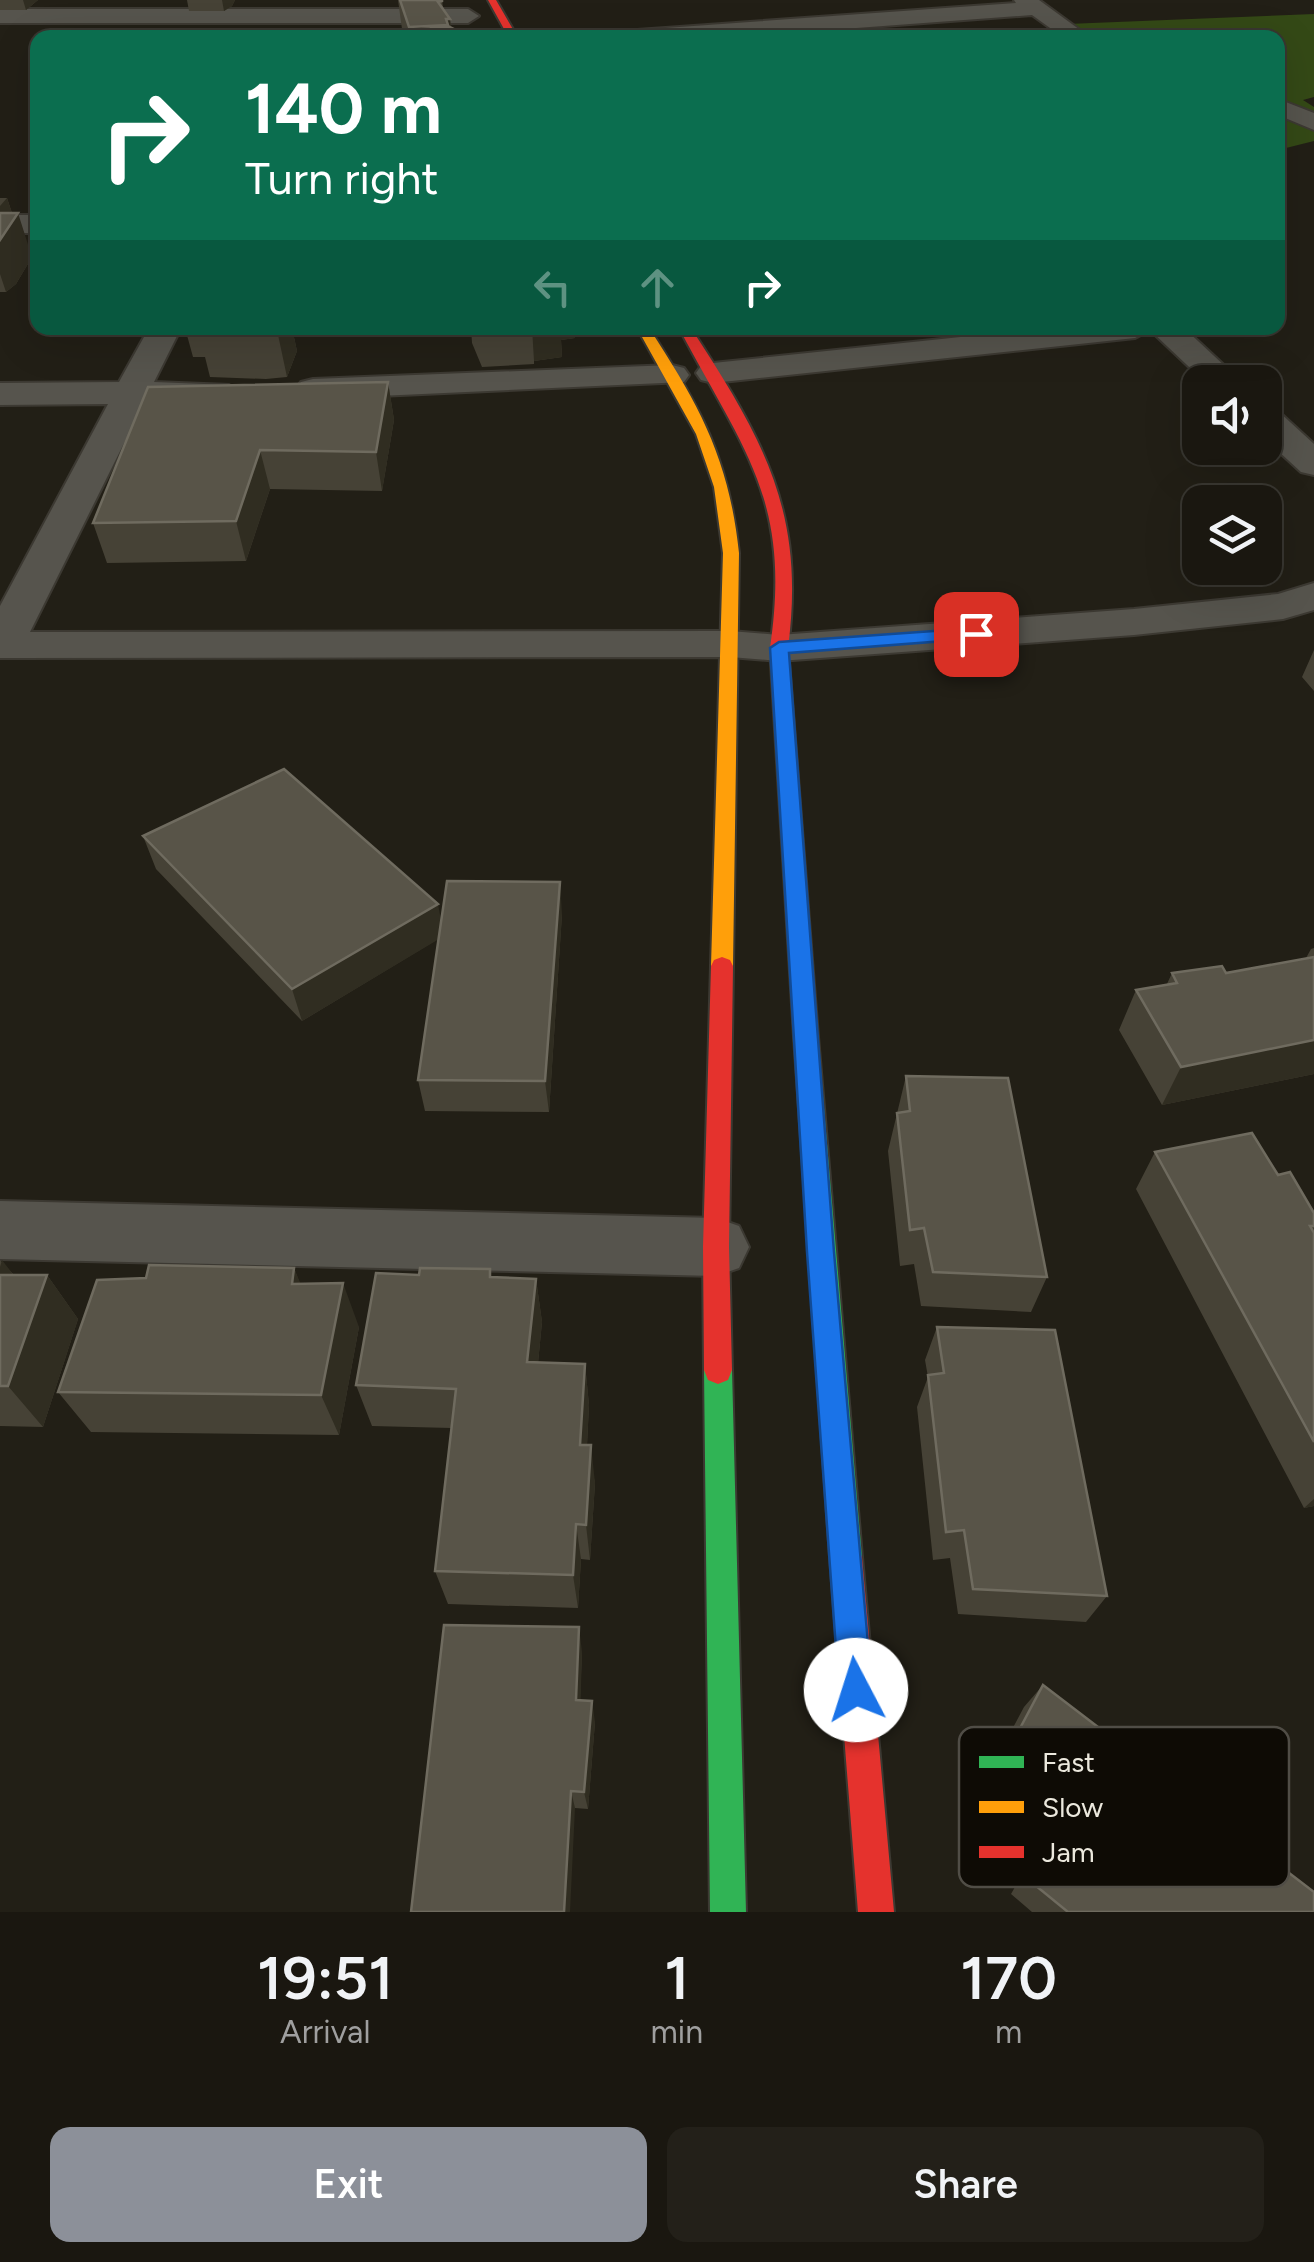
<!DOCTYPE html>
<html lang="en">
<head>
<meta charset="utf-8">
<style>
  :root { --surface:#1a1710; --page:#232019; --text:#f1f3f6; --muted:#9f9f9f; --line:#383630; --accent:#8c9099 }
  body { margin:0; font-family:Figtree,sans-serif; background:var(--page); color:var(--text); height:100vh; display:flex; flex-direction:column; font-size:38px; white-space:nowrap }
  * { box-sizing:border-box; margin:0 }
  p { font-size:32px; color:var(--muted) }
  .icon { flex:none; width:55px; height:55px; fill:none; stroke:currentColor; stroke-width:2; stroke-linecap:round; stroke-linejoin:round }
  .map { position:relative; height:1912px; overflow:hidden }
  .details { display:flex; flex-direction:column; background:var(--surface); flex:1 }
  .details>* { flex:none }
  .banner { position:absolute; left:30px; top:30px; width:1255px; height:305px; border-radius:20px; box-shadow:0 10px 40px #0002,0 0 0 2px var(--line); background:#0b6e4f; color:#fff; overflow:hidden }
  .fabs { position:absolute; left:1182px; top:365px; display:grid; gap:20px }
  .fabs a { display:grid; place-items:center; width:100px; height:100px; border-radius:20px; background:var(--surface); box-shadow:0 10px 40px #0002,0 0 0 2px var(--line); font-size:50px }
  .pin { position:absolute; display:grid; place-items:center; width:85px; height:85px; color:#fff; margin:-42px; border-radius:20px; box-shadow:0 5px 15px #0006 }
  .me { position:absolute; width:110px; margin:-55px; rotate:355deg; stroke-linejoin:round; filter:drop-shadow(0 0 8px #0008) }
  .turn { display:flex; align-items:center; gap:35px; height:210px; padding:0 50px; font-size:45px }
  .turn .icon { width:130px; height:130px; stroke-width:2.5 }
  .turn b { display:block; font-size:70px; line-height:85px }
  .lanes { display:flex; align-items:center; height:95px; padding:0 50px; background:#0003; justify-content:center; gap:50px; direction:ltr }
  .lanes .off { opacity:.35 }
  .eta { display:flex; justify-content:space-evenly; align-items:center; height:170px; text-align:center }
  .eta b { font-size:60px; font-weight:600; line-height:70px }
  .action { display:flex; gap:20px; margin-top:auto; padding:20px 50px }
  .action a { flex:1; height:115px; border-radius:20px; background:var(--accent); color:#fff; font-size:40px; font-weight:600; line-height:115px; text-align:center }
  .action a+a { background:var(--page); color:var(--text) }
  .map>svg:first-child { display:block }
</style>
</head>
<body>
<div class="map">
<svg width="1314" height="1912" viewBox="0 0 1314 1912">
  <rect width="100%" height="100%" fill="#221f16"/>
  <path fill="#344916" d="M1314 14V97L1303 100 1314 107V141L1278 150V38L1073 37 1067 24Z"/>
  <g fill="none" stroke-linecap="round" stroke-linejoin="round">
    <defs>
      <path id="street" d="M1014 0H1039L1091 38H1064L1032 15 722 38H612L623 31 1016 3Z
        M0 9H468L479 16 468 23H0Z
        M1278 99 1314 113V130L1278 115Z
        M0 215H38V233H0Z
        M149 328H181L154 382 229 385 235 392 229 399 144 403 30 632 730 631 779 635 1134 609 1278 594 1314 583V610L1283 619 1134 635 779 661 730 657 0 658V606L108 404 0 405V383L119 382Z
        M1046 328H1184L1242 382H1205L1150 330 1135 338 713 383 701 380 696 373 701 366 713 363Z
        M672 365 684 368 689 375 684 382 313 399 301 396 296 389 301 382 313 379Z
        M1265 408 1278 411 1314 444V475L1301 472 1265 439Z
        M0 1201 716 1218 739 1226 749 1247 739 1268 716 1276 0 1259Z"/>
      <path id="fast" d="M806 1028 814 1030 818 1037 862 1557 857 1568 846 1573 835 1568 830 1557 794 1037 798 1030Z
        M718 1356 728 1360 732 1370 746 1912H710L704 1370 708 1360Z"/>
      <path id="slow" d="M637 328H649C700 406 729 459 739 553L733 966 730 972H714L711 966 723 553 714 487 696 434Z"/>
      <path id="jam" d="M488 0H496L518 38H509Z
        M679 328H691C763 439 806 512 788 648L818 1037 814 1044H798L794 1037 770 648C792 499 743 450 679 328Z
        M722 957 730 960 733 966 729 1247 732 1370 728 1380 718 1384 708 1380 704 1370 703 1247 711 966 714 960Z
        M846 1541 857 1546 862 1557 894 1912H858L830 1557 835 1546Z"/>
    </defs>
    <use href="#street" stroke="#3c3932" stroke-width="4"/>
    <use href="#fast" stroke="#3c3932" stroke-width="4"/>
    <use href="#slow" stroke="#3c3932" stroke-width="4"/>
    <use href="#jam" stroke="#3c3932" stroke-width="4"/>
    <use href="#street" fill="#56544d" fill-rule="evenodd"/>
    <use href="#fast" fill="#30b455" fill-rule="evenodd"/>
    <use href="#slow" fill="#ff9f0a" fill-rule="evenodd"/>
    <use href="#jam" fill="#e5322d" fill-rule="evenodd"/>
  </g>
  <path fill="#464236" d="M0 0H38L26 10H0Z
    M187 0H235L232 6 224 11H189Z
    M398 0H442L443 8 450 19 451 28 459 38H405L402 29Z
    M0 198H7L12 213 32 257 16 284 6 292H0Z
    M185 328H292L297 351 287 377 266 379 210 377 205 357H193Z
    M471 328H575V338L561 340 562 357 534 361V364L482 367 472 343Z
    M388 382 394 420 382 491 270 489 246 561 107 563 93 523Z
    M1314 650V691L1302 677Z
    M143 836 441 920 562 914 549 1112 425 1111 418 1080 438 939 302 1021 156 869Z
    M1314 948V1074L1162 1105 1119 1030 1136 990 1167 984 1172 973H1226L1306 958 1311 949Z
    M906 1076 1047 1277 1031 1312 921 1306 914 1264 900 1266 888 1151Z
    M1155 1152 1278 1175 1314 1213V1506L1304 1508 1136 1189Z
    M0 1260 14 1275H47L78 1319 43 1427 0 1426Z
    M294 1268 300 1284 359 1327 339 1435 91 1432 58 1392 146 1278Z
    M492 1277 536 1279 542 1322 538 1363 585 1364 589 1405 587 1445 595 1483 590 1560 581 1559 578 1608 448 1604 435 1571 451 1428 372 1426 356 1385Z
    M937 1327 1107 1596 1086 1622 958 1614 950 1558 933 1560 917 1407 928 1377 925 1360Z
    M582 1652 580 1700 595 1722 588 1809 575 1808 411 1912Z
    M1043 1685 1314 1912H1032L1011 1894 1019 1880 959 1829 1024 1707Z"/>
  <path fill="#302d21" d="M23 0H38L26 10Z
    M222 0H235L232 6 224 11Z
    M446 19H450L452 38 410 30 411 38 409 27Z
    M7 198 14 219 18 213 32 257 16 284 6 292 0 274V206Z
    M279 328H292L297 351 287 377 277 330Z
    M532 328H575V338L561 340 562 357 534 361Z
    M760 328H825L759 334Z
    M388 382 394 420 382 491 376 452Z
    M260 450 270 489 246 561 236 521Z
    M560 882 562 914 549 1112 545 1081Z
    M438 904 444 936 302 1021 292 989Z
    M1314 1040V1074L1162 1105 1181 1067Z
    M2 1260 36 1304 0 1280V1267Z
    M294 1268 313 1313 292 1284Z
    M47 1275 78 1319 43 1427 8 1386Z
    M536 1279 542 1322 534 1404 527 1362Z
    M343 1283 359 1327 339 1435 321 1395Z
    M585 1364 589 1405 585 1483 580 1445Z
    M591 1445 595 1483 590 1560 586 1525Z
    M1314 1499V1506L1304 1508Z
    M576 1524 581 1559 578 1608 573 1575Z
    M579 1627 582 1652 580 1721 576 1700Z
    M592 1701 595 1722 588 1809 584 1792Z
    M571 1791 575 1808 570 1912H564Z"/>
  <path fill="#585448" stroke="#6f6b5f" stroke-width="2.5" d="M400 0H442V1L438 2 450 19H446L448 25 409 27Z
    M450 27 458 31 459 38H413L410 30Z
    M0 213H18L0 240Z
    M199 328H279L277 330 255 332 198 330Z
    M388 382 376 452 260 450 236 521 93 523 148 387Z
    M284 769 438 904 292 989 143 836Z
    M447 881 560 882 545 1081 418 1080Z
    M1314 957V1040L1181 1067 1136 990 1177 983 1172 973 1222 966 1226 973Z
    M906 1076 1008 1078 1047 1277 933 1272 924 1228 910 1230 897 1113 910 1111Z
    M1252 1133 1278 1175 1290 1172 1314 1213V1226H1310L1314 1233V1442L1155 1152Z
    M149 1265 294 1268 292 1284 343 1283 321 1395 58 1392 97 1280 146 1278Z
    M420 1268 490 1269V1277L536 1279 527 1362 585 1364 580 1445H591L586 1525 576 1524 573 1575 435 1571 456 1389 356 1385 376 1273 419 1275Z
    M0 1275H47L8 1386H0Z
    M937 1327 1055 1330 1107 1596 973 1589 964 1530 946 1532 928 1375 944 1373Z
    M444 1625 579 1627 576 1700 592 1701 584 1792 571 1791 564 1912H411Z
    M1043 1685 1314 1892V1912H1068L1030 1881 1039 1866 975 1813Z"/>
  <path fill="#1a73e8" stroke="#114b97" stroke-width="2.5" d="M976 628 985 634 983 638 789 653 834 1252 872 1690 868 1702 856 1706 844 1702 839 1690 807 1252 770 648 779 642Z"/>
  <rect x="959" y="1727" width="330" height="160" rx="15" fill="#0e0b05" stroke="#504d46" stroke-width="2.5"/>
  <rect x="979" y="1756" width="45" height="12" fill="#30b455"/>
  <rect x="979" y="1801" width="45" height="12" fill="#ff9f0a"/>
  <rect x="979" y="1846" width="45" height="12" fill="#e5322d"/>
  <g font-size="28" fill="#ebe8dd">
    <text x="1042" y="1772">Fast</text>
    <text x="1042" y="1817">Slow</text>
    <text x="1042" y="1862">Jam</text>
  </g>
</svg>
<div class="fabs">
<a><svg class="icon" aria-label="sound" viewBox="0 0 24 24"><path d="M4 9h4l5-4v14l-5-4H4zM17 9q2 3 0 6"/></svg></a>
<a><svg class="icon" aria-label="layers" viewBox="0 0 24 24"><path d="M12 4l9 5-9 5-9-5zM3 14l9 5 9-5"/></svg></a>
</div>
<div class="pin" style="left:976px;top:634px;background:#d93025"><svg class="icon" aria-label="arrive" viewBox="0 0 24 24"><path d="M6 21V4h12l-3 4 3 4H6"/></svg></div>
<svg class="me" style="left:856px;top:1690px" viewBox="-20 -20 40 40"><circle r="19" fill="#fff"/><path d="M0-13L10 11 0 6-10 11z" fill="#1a73e8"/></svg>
<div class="banner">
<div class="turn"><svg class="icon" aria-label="right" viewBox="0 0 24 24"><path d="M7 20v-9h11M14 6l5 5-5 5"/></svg><div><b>140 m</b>Turn right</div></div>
<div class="lanes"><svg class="icon off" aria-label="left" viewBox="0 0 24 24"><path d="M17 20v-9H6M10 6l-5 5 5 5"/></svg><svg class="icon off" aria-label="ahead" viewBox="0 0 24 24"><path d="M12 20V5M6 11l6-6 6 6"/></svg><svg class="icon" aria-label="right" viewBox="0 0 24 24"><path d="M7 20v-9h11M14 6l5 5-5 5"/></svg></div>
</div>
</div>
<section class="details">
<div class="eta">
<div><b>19:51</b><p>Arrival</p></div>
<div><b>1</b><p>min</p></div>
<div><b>170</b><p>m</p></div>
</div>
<div class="action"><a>Exit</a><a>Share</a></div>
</section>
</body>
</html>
